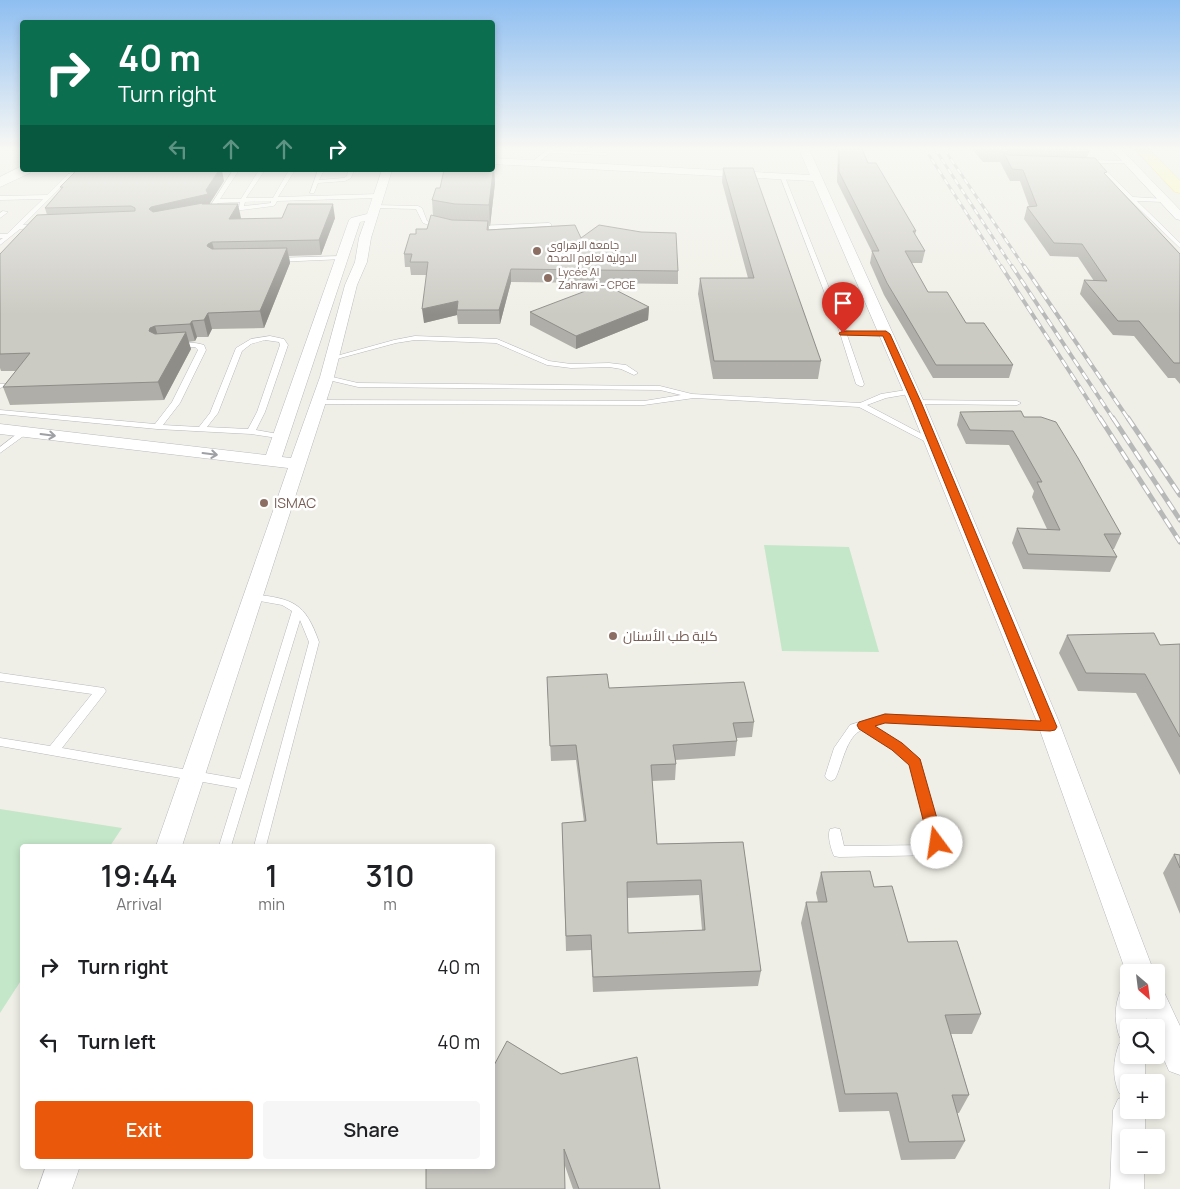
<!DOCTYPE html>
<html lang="en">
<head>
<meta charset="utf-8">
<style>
  :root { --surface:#fff; --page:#f6f6f6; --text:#202124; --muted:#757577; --accent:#ea580c }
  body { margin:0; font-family:Manrope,Cairo,sans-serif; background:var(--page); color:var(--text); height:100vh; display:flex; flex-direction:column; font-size:19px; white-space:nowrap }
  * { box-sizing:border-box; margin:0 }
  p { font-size:16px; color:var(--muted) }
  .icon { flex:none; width:28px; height:28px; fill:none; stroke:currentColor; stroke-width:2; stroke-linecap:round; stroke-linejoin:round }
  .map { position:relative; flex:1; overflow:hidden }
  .side { position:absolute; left:20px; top:844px; width:475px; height:325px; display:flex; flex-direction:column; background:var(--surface); border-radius:5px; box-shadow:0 2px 8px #0003 }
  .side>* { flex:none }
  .banner { position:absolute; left:20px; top:20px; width:475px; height:152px; border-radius:5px; box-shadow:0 2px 8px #0003; background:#0b6e4f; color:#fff; overflow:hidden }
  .needle { width:32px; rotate:152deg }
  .fabs { position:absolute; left:1120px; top:964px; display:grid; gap:10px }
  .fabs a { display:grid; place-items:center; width:45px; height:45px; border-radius:5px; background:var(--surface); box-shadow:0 2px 8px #0003; font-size:25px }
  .pin { position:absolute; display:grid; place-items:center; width:42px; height:42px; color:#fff; margin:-51px -21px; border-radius:50% 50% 50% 0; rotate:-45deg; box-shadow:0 0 5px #0007 }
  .pin .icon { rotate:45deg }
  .me { position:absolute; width:55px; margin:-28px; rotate:346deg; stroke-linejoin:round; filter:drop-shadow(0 0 4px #0008) }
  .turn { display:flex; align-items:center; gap:18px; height:105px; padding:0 15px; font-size:22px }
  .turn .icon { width:65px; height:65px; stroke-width:2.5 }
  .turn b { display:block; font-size:35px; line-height:42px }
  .lanes { display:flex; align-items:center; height:48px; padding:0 15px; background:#0003; justify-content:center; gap:25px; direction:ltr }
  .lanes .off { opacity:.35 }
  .eta { display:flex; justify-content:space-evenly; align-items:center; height:85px; text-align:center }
  .eta b { font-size:30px; font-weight:600; line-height:35px }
  .action { display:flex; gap:10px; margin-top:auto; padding:10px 15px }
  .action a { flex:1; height:58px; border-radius:5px; background:var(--accent); color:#fff; font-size:20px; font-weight:600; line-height:58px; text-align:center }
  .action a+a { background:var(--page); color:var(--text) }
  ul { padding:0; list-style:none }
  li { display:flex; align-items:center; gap:15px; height:75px; padding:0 15px }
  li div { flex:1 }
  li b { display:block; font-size:19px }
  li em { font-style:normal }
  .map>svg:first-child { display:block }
</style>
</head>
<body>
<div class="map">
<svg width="1180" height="1189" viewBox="0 0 1180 1189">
  <rect width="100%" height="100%" fill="#f0efe7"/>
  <path fill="#c4e7c9" d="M764 545 849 547 879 652 782 651Z
    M0 809 122 828 110 846H22V979L0 1013Z"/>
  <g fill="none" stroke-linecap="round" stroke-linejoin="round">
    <defs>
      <path id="lane" d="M547 150 606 153 608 154 606 155 550 153 536 164H532V162Z
        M1091 160 1130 161 1128 163H1098L1133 197 1166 199 1167 200 1164 202 1137 201 1180 243V248L1091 162Z
        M86 170H96L72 176 23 225H39L41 226V228L20 229 0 245V240L3 238H0V234H7L43 199 0 200V196L47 195 68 174Z
        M233 170H239L220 199H241L259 170H265L246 198H273L289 170H295L278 197 378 194 381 196 378 198 277 201 275 205 273 206 226 212 223 210 224 209 239 207 240 202 218 203 214 207 211 205ZM271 201V203L244 206 245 202Z
        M318 170H324L319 180 344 178 347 176 348 170H354L351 178 345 181 318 183 314 193H310Z
        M780 176 785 177 846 331 886 332 889 334 886 336 847 335 864 384 863 386H860L856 384 840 333Z
        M374 205 418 206 422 208 427 221 443 227 440 229 423 223 416 209 372 208 371 207Z
        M3 211 8 212 0 218V213Z
        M549 223 551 224V226L477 230 474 228 477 226Z
        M342 256 344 257V259L276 262 273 260 276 258Z
        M270 336 284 339 288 345 265 412 256 430 284 435V439L251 434 157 429 0 414V410L155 424 172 402 198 350 195 347 176 348 172 346C180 341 195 342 204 345L206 350 180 403 163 425 199 427 210 413 236 348 251 339ZM265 340 279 342 280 345 257 412 248 429 207 427 218 413 242 351 251 344Z
        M415 336 497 339 549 361 571 364 609 363 626 365 638 373 634 375 621 369 609 367 571 368 547 365 496 343 415 340 396 343 333 360 329 358 394 340Z
        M324 375 358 383 660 386 692 394 860 403 881 394 912 389 916 391 915 393 886 398 867 405 937 442 933 444H930L859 407 694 398 644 405 315 404 314 402 318 400 644 401 681 395 660 390 358 387 324 379Z
        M0 384H6L7 386 0 388Z
        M913 400 1017 401 1021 403 1017 405 916 404H913Z
        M22 430H28L29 432 0 453V447Z
        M253 594C293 599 305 602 319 642L266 846H254L309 642 300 620 231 846H219L237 788 0 746V738L50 746 92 694 0 681V673L104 688 106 691 104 694 62 748 240 779 292 611 282 605 249 599 248 597Z
        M885 714 1050 723 1054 724 1056 727 1054 730 1050 731 885 722 874 726 901 743 920 759 944 850 943 854 938 855 839 857 834 856C831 849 827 836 830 829L835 828 840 829 844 846 930 845 911 764 893 749 862 730C846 736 842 766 835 779L831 781 827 779 825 776 834 748 850 725Z"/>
      <path id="street" d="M799 149H809L924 402 1059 722 1154 972H1129V979L1126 972 1037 722 908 402 813 181 492 164V158L810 175Z
        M1111 149H1121L1180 210V220L1176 219Z
        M382 170H392L371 238 367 262 357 285 334 377 182 846H156L288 468 0 434V424L266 455 349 220 351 218 367 214ZM365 221 359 238 355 262 345 285 320 377 291 458 282 457 360 222Z
        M1129 987V1000H1156V987L1163 990 1180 1026V1075L1169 1071 1156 1041V1028H1150L1146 1018V1028H1129V1055H1145V1082H1129V1110H1145V1138H1129V1165H1144V1189H1110L1113 1110 1118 1099 1125 1096 1119 1093C1112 1077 1113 1060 1119 1044L1127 1041 1120 1038C1114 1023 1114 1005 1121 990Z
        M46 1166H80L72 1189H38Z"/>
      <path id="secondary" d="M22 166V170H32L30 173 0 187V177Z"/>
      <path id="primary" d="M1135 149H1149L1180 181V193L1175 192Z"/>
    </defs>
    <use href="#lane" stroke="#b7b8bd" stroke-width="1"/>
    <use href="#street" stroke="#b7b8bd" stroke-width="1"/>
    <use href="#secondary" stroke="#b8bac0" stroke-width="1"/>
    <use href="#primary" stroke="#f1dd5f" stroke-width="1"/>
    <use href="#lane" fill="#fff" fill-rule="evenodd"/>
    <use href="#street" fill="#fff" fill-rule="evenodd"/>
    <use href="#secondary" fill="#fff" fill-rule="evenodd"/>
    <use href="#primary" fill="#fffdad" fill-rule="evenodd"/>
    <defs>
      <path id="rail-far2" d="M925 149 1002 268
        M935 149 1013 268
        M944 149 1025 268"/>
      <path id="rail-far1" d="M1001 266 1101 420
        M1012 266 1114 420
        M1024 266 1129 420"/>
      <path id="rail" d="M1100 418 1180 542
        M1113 418 1180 520
        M1128 418 1180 495"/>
    </defs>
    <use href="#rail-far2" stroke="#b7b8b8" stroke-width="3"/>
    <use href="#rail-far1" stroke="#b7b8b8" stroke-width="4"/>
    <use href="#rail" stroke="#b7b8b8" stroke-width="5"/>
    <use href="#rail-far2" stroke="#fff" stroke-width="2" stroke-dasharray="6" stroke-linecap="butt"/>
    <use href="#rail-far1" stroke="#fff" stroke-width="2.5" stroke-dasharray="8" stroke-linecap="butt"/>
    <use href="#rail" stroke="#fff" stroke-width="3" stroke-dasharray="10" stroke-linecap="butt"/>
  </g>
  <path fill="#afaea8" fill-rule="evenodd" d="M831 149H861L868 163 916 231 915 235 925 251 922 263H912L928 292 966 323 1013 365 1009 378H933L884 295 870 263 872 252 837 182 838 150H832Z
    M972 149H1087L1089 152 1087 158 1106 175 1180 254V384L1175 378H1168L1134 336 1113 335 1080 294 1084 280 1094 281 1078 257 1050 256 1024 219 1027 207 1029 206 1020 181H1010L1000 162H983Z
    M723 168 821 361 818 379H713L698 294 700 278H748L722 182Z
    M224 181 210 203V204L241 218V219L335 218 321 255 289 256 290 263 264 328 212 329 208 337H197L195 341 188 342 191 349 164 400 10 405 3 387 16 371H1L0 368V254L47 215 45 208 61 189 60 187Z
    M495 183 490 226H489V230L581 238 678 271V284L511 282 500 324H458L457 315 424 323 426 275H411L410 267H405L404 254 416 234 427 229 433 216 432 200 440 188Z
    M649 307 648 320 576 349 530 325V312Z
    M960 412 1024 417 1121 534 1114 549H1112L1117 557 1110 572 1023 569 1012 543 1017 528 1047 529 1032 497 1034 491 1009 445 966 444 957 425Z
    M1067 635 1160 645 1180 644V775L1136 693 1078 691 1059 653Z
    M547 677 609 688 754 722 752 737 737 738V741L735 756 675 760 676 764 675 780 652 781 657 844 743 842 761 971 758 986 593 992 591 950 566 951 562 823 584 822 576 760 551 761ZM699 895 702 930 628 933 627 898Z
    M1174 854 1180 855V914L1163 873Z
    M821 872 874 887 908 942 981 1014 972 1034H951L969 1095 959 1113H957L965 1141 955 1159 901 1160 889 1111 839 1112 801 923 806 902H818L816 893Z
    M492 1069 660 1189H573L565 1166H492Z"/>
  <path fill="#8e8d88" d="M494 163 495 183 490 226 489 205Z
    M219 170H222L224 181 210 203 212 209 155 221 149 209 151 207 206 190Z
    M238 204 241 218 232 234 229 219Z
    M333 204 335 218 321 255 319 240Z
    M212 242 216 257 207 246 208 244Z
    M287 248 290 263 264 328 260 311Z
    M511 269V282L500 324 499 310Z
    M458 301 457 310V315L424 323 422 309Z
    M649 307 648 320 576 349V336Z
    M208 313 212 329 208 337 204 320Z
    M192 321 197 337 195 341 190 324Z
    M155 326 160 343 149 331 150 328Z
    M186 332 191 349 164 400 158 382Z"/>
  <path fill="#cbcac3" stroke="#8e8d88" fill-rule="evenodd" d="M839 149H862L868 163H876L916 231H913L925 251H905L928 292H947L966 323H984L1013 365H936L887 283 872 251H879L839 172Z
    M984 149H1087L1089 152 1008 150 1004 153 1008 155 1095 158 1107 172 1104 173 1180 254V363H1174L1139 321H1118L1084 280 1107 281 1082 244 1054 243 1027 207 1037 206 1023 170 1012 169 1003 151H985Z
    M492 163H494L489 205 455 204 432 200 436 188H440L444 170H492Z
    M723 168H753L821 361H714L700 278H754Z
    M77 170H219L206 190 208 194 151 207 149 209 153 212 203 203 202 204H238L229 219 282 218 288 204H333L319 240 212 242 208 244 207 246 212 249 287 248 260 311 208 313 204 320 192 321 190 324 155 326 150 328 149 331 155 334 186 332 158 382 3 387 30 353 0 354V254L37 215 135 211V208L131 206 45 208 63 187H60Z
    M431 215 452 220 488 221 487 230 575 225 581 238 599 225 641 232 676 233 678 271 511 269 499 310H457L458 301 422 309 428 262H410L412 254H404L410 234H416V229H427Z
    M604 284 649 307 576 336 530 312Z
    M1021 411 1024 417H1041L1056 422 1078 458 1121 534H1104L1117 557 1028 554 1017 528 1060 530 1037 482H1042L1013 431 970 430 960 412Z
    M1154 633 1160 645 1180 644V737L1145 674 1086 673 1067 635Z
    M607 674 609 688 744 682 754 722 733 723 737 741 673 745 676 764 651 765 657 844 743 842 761 971 593 977 591 935 566 936 562 823 586 821 576 745 550 746 547 677ZM701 880 705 930 628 933 627 882Z
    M1174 854 1180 855V868Z
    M870 871 874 887 892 886 908 942 957 941 981 1014 945 1015 969 1095H952L965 1141 909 1142 897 1093 845 1094 806 902H827L821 872Z
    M507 1041 561 1074 637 1057 660 1189H579L564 1149 565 1189H426V1166H492V1069Z"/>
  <defs><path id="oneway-shaft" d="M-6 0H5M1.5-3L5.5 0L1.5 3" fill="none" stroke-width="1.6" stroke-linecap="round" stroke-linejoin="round" transform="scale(1.25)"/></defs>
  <g stroke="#9ea0a4">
    <use href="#oneway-shaft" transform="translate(48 435) rotate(7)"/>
    <use href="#oneway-shaft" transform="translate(210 454) rotate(7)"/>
  </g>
  <linearGradient id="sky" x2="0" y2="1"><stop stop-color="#8ebef1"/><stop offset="0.47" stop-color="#f8f8f4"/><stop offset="1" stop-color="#f8f8f4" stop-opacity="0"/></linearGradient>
  <rect width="1180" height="315" fill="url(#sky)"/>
  <path fill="#ea580c" stroke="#983908" d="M843 331H886L890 334 921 402 1057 727 1055 730 1050 731 885 723 875 726 902 743 920 759 944 843 942 848 937 849 932 848 929 843 909 765 892 750 859 729 857 725 859 722 885 714 1041 721 912 402 883 336 840 335 839 333Z"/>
  <g fill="#8d6e63" stroke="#fff" stroke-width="2">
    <circle cx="537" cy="251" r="5"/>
    <circle cx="548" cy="278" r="5"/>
    <circle cx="264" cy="503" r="5"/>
    <circle cx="613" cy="636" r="5"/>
  </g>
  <g text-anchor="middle" stroke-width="5" stroke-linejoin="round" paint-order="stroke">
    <g font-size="11" fill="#785e54" stroke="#fff" text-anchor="start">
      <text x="547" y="249">جامعة الزهراوي<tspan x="547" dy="13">الدولية لعلوم الصحة</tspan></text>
      <text x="558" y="276">Lycée Al<tspan x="558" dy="13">Zahrawi - CPGE</tspan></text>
    </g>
    <g font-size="14" fill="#785e54" stroke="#fff" text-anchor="start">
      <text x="274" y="508">ISMAC</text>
      <text x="623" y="641">كلية طب الأسنان</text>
    </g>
  </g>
</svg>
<div class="fabs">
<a><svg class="needle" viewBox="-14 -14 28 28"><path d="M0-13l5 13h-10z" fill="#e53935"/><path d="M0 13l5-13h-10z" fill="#757577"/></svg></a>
<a><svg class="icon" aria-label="search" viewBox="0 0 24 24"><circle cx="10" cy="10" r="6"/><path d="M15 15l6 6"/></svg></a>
<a>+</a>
<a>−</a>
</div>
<div class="pin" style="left:843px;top:333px;background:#d93025"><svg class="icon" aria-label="arrive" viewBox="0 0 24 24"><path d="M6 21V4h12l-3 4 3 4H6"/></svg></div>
<svg class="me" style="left:937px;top:843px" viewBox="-20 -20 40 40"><circle r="19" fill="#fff"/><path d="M0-13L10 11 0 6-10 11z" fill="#ea580c"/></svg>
<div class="banner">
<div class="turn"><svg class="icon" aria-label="right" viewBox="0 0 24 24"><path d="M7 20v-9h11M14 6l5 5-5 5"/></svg><div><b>40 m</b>Turn right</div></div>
<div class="lanes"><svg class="icon off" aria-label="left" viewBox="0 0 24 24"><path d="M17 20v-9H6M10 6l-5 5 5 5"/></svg><svg class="icon off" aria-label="ahead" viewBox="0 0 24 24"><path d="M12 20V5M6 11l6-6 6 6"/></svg><svg class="icon off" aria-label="ahead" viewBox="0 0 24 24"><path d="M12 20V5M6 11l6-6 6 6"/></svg><svg class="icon" aria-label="right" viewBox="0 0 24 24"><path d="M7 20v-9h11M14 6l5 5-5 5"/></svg></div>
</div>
<section class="side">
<div class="eta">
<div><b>19:44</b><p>Arrival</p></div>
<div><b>1</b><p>min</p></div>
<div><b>310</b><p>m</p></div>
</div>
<ul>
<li><svg class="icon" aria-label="right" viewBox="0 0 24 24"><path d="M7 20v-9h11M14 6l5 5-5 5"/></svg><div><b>Turn right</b></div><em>40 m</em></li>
<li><svg class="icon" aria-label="left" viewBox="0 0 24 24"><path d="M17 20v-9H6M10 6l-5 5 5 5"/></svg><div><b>Turn left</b></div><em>40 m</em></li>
</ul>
<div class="action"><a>Exit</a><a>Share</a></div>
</section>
</div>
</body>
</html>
